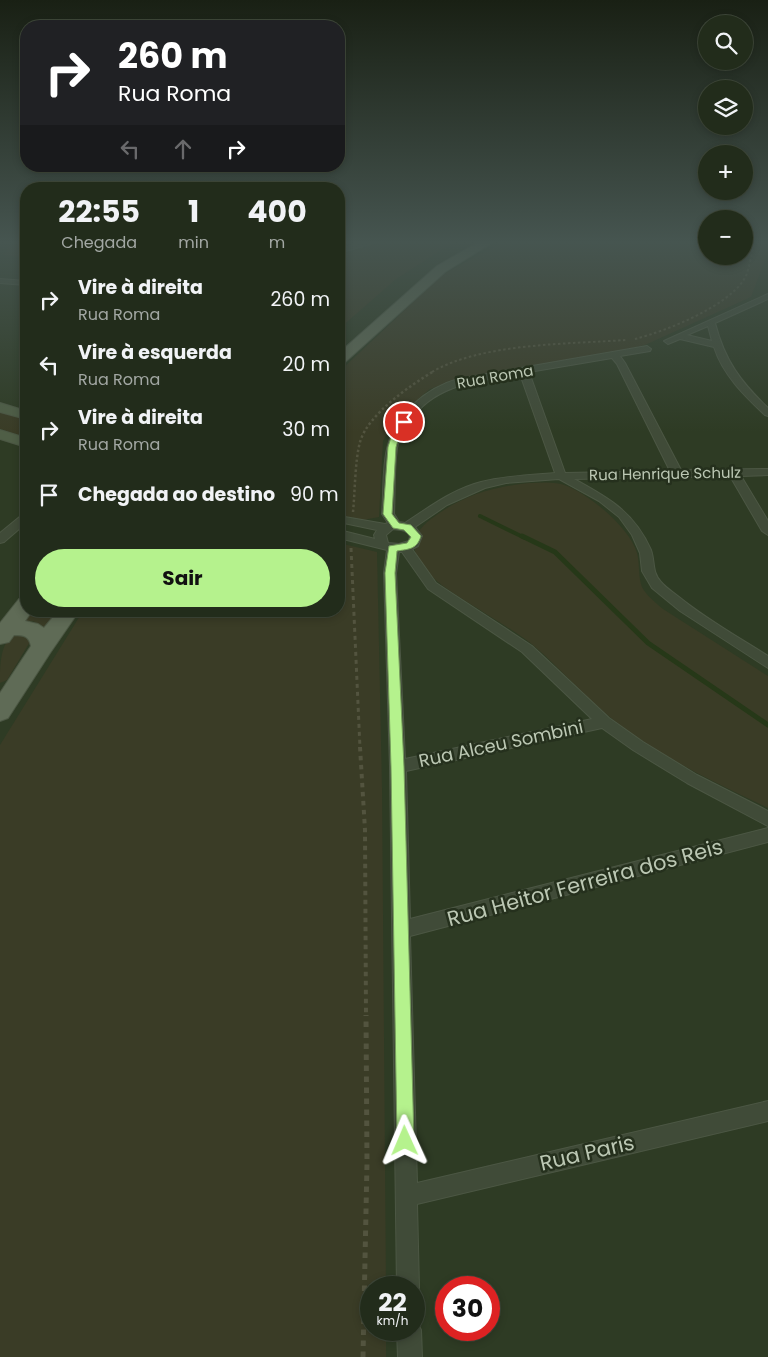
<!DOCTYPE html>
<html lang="pt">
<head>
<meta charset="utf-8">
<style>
  :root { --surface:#222c1b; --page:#2a3424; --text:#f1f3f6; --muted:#a2a7a3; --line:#3f483a; --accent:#b5f28d }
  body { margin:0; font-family:Poppins,sans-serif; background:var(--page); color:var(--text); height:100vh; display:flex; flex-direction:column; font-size:19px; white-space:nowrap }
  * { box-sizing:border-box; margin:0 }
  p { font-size:16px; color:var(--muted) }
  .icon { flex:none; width:28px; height:28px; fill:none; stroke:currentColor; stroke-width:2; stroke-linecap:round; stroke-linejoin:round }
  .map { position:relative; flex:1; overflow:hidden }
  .sheet { position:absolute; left:20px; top:182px; width:325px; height:435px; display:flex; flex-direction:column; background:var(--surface); border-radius:20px; box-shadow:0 2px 8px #0003,0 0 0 1px var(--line) }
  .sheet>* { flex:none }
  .hud { position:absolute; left:20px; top:20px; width:325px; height:152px; border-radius:20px; box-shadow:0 2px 8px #0003,0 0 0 1px var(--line); background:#202124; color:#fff; overflow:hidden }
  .fabs { position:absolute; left:698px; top:15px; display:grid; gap:10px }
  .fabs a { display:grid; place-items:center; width:55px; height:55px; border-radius:50%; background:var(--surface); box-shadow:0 2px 8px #0003,0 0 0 1px var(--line); font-size:25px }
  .speed { position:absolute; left:360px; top:1276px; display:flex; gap:10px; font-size:25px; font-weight:700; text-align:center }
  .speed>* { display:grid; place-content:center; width:65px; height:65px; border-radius:50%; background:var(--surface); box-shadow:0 2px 8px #0003,0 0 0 1px var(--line); line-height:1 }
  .speed small { font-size:12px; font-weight:400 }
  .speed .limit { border:8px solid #d22; background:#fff; color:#111 }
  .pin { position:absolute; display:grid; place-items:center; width:42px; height:42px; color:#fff; margin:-21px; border:2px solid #fff; border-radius:50%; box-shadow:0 1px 5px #0007 }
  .me { position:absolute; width:55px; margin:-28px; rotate:359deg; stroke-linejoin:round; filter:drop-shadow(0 0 4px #0008) }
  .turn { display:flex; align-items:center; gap:18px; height:105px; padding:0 15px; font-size:22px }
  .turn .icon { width:65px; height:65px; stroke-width:2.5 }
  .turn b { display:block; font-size:35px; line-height:42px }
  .lanes { display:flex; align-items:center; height:48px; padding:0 15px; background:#0003; justify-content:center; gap:25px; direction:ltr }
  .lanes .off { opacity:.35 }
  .eta { display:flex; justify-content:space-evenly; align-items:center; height:85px; text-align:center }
  .eta b { font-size:30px; font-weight:700; line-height:35px }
  .cta { display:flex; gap:10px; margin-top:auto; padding:10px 15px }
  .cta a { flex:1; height:58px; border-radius:30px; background:var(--accent); color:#111; font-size:20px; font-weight:700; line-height:58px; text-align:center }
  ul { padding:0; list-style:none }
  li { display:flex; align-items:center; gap:15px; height:65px; padding:0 15px }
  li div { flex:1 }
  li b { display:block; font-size:19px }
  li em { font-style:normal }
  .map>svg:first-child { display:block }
</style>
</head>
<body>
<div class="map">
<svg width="768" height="1357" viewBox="0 0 768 1357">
  <rect width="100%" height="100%" fill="#2e3b24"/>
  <path fill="#3a3c26" d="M17 242H26V257L4 255 9 247Z
    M385 242H454L396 279 339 329V255Z
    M503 242H706V256H744V242H768V252L751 297 645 345 617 352 505 370 456 380 430 389 397 417 383 441 379 517 363 520 339 515V372L442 275Z
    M0 412 26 420V437L0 429Z
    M529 483C541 483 555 481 567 486 590 495 630 528 637 553 640 564 638 577 642 587 646 595 656 603 663 609L768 676V808C712 781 653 754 605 713 580 692 559 667 534 646 517 632 495 620 477 608 449 591 384 554 431 519 461 496 492 487 529 483Z
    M339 543 377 552 382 788 386 1287 371 1288V1330H386V1357H0V745L83 611H339Z
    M26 608V611H60L47 630 33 621 15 622Z
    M15 633H22L31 640 7 680 0 683C0 664 0 643 15 633Z"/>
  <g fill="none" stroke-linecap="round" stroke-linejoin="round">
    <path stroke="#263818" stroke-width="4" d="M480 516 525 538"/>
    <path stroke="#263818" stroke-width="5" d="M522 536 555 552 648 643 768 725"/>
    <defs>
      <path id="minor" d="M366 242H377L339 253V249Z
        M0 279 26 281V285L0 283Z
        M768 294V299L715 323C725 361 740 381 768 408V416L765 415C744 395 723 375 714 347L680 339 668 344 664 341ZM708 326 712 341 687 335Z
        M647 346 651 349 650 351 620 356 625 363 681 470 768 469V475L741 476 768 521V535L762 531 730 476 574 479C609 498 634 512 651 550 655 561 652 573 661 582 666 588 673 592 679 597 706 619 738 637 768 656V668L680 611 652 588 642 571 640 553 632 535 619 517 599 501 559 479 506 483 485 488 447 505 415 527 422 536 418 546 412 549 436 583 532 646 609 718 643 742 697 775 768 811V826L687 783 633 750 602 728 406 771 410 919 768 828V842L410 936 417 1183 768 1101V1121L417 1204 419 1288 414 1297V1288H397L390 767 384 573 387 550 339 538V530L375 539 374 535 377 530 339 522V516L385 524 388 523 382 514C384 493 382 465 388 445 396 413 427 388 458 379ZM612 358 617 364 670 471 565 473 529 372ZM520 374 555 473C530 475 505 476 481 482 453 489 428 508 405 523L399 522 394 514C395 492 394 470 397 448 399 437 404 429 410 421 435 383 480 381 520 374ZM393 529C400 530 406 529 410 536L409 541 399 544 388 543 386 535ZM399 552H402L428 589 522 652 592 719 405 759 396 573Z
        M26 514V523L4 542 0 543V533L22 515Z
        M414 1320 417 1322 421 1330 422 1357H398L397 1330H414Z"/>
      <path id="secondary" d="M0 403 26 411V419L0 412Z
        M0 430 26 438V447L0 439Z"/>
      <path id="primary" d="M479 242H493L445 272 344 363 339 364V353L437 266Z
        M26 597V611H32L25 621 38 624 44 628 58 611H79L50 653 8 718 0 721V693L31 646C29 636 24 635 14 635L9 642 0 644V623L19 599Z"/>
    </defs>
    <use href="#minor" stroke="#4c5744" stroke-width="2"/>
    <use href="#secondary" stroke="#4c5744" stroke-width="2"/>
    <use href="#primary" stroke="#4c5744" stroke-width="2"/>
    <path stroke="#53543f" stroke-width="2" stroke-dasharray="2.5 2.5" stroke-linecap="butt" d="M635 339C666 331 724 308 743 281 751 270 749 253 757 242
      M432 372C481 343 570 344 626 340"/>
    <path stroke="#53543f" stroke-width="2.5" stroke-dasharray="2.5 2.5" stroke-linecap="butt" d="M353 512C355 492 355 460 360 442 368 414 411 385 434 371"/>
    <path stroke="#53543f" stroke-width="3" stroke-dasharray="4 4" stroke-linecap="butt" d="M351 548 360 748"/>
    <path stroke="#53543f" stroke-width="4" stroke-dasharray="4.5 4.5" stroke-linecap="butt" d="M360 747 365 830 366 1016"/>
    <path stroke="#53543f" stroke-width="5" stroke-dasharray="5.5 5.5" stroke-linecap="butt" d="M363 1357 367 1163 366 1015"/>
    <use href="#minor" fill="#404b38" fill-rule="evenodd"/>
    <use href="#secondary" fill="#4f5e46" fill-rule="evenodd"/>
    <use href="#primary" fill="#5f6b56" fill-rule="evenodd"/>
  </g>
  <linearGradient id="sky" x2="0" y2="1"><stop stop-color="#192014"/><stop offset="0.56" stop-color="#465550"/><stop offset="1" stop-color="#465550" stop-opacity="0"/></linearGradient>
  <rect width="768" height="432" fill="url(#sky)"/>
  <path fill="#b5f28d" stroke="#769d5c" d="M401 420 408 422 400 434 396 447 392 514 399 523 411 525 421 536C417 549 410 549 397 551L395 573 404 767 414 1141 411 1147 405 1149 399 1147 397 1141 391 767 385 573 389 546 407 543 411 537 404 530 393 528 383 514 388 447 392 434Z"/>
  <g text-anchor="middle" stroke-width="5" stroke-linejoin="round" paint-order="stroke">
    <g font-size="15" fill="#bbc7b3" stroke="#25301d">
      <text transform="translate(495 377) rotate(-10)" y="5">Rua Roma</text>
      <text transform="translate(665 474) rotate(-1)" y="5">Rua Henrique Schulz</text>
    </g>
    <g font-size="18" fill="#bbc7b3" stroke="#25301d">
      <text transform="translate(501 744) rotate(-12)" y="6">Rua Alceu Sombini</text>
    </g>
    <g font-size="21" fill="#bbc7b3" stroke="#25301d">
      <text transform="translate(585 883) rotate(-15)" y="7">Rua Heitor Ferreira dos Reis</text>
      <text transform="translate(587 1153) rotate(-13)" y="7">Rua Paris</text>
    </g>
  </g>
</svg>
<div class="fabs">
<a><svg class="icon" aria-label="search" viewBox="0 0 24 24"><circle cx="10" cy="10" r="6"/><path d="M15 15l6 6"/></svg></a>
<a><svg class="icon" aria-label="layers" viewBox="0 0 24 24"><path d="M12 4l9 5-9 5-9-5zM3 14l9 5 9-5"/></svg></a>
<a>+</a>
<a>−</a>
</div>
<div class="speed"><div>22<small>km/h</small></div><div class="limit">30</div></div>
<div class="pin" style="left:404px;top:422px;background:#d93025"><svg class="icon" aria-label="arrive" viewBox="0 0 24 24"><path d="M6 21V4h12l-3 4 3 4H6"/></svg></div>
<svg class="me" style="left:405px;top:1141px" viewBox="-20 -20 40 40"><path d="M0-17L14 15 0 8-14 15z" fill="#b5f28d" stroke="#fff" stroke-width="4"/></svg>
<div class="hud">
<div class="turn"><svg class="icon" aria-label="right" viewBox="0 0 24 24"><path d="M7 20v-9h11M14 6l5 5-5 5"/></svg><div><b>260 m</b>Rua Roma</div></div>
<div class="lanes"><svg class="icon off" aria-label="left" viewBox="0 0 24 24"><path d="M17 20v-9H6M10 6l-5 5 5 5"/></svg><svg class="icon off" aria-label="ahead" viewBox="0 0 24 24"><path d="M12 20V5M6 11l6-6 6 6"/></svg><svg class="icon" aria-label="right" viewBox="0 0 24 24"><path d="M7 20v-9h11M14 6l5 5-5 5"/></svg></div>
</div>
<section class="sheet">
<div class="eta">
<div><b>22:55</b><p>Chegada</p></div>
<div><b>1</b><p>min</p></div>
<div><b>400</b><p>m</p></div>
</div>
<ul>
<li><svg class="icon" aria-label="right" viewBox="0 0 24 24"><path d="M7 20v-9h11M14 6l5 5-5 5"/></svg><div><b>Vire à direita</b><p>Rua Roma</p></div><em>260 m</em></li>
<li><svg class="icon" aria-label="left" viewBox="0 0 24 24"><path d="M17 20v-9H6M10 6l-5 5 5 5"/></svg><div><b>Vire à esquerda</b><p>Rua Roma</p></div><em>20 m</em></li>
<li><svg class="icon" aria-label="right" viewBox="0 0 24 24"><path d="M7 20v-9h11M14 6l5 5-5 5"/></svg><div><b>Vire à direita</b><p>Rua Roma</p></div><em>30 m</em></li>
<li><svg class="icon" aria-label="arrive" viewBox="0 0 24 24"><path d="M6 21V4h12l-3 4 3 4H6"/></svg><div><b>Chegada ao destino</b></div><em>90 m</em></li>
</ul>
<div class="cta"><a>Sair</a></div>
</section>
</div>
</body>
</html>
